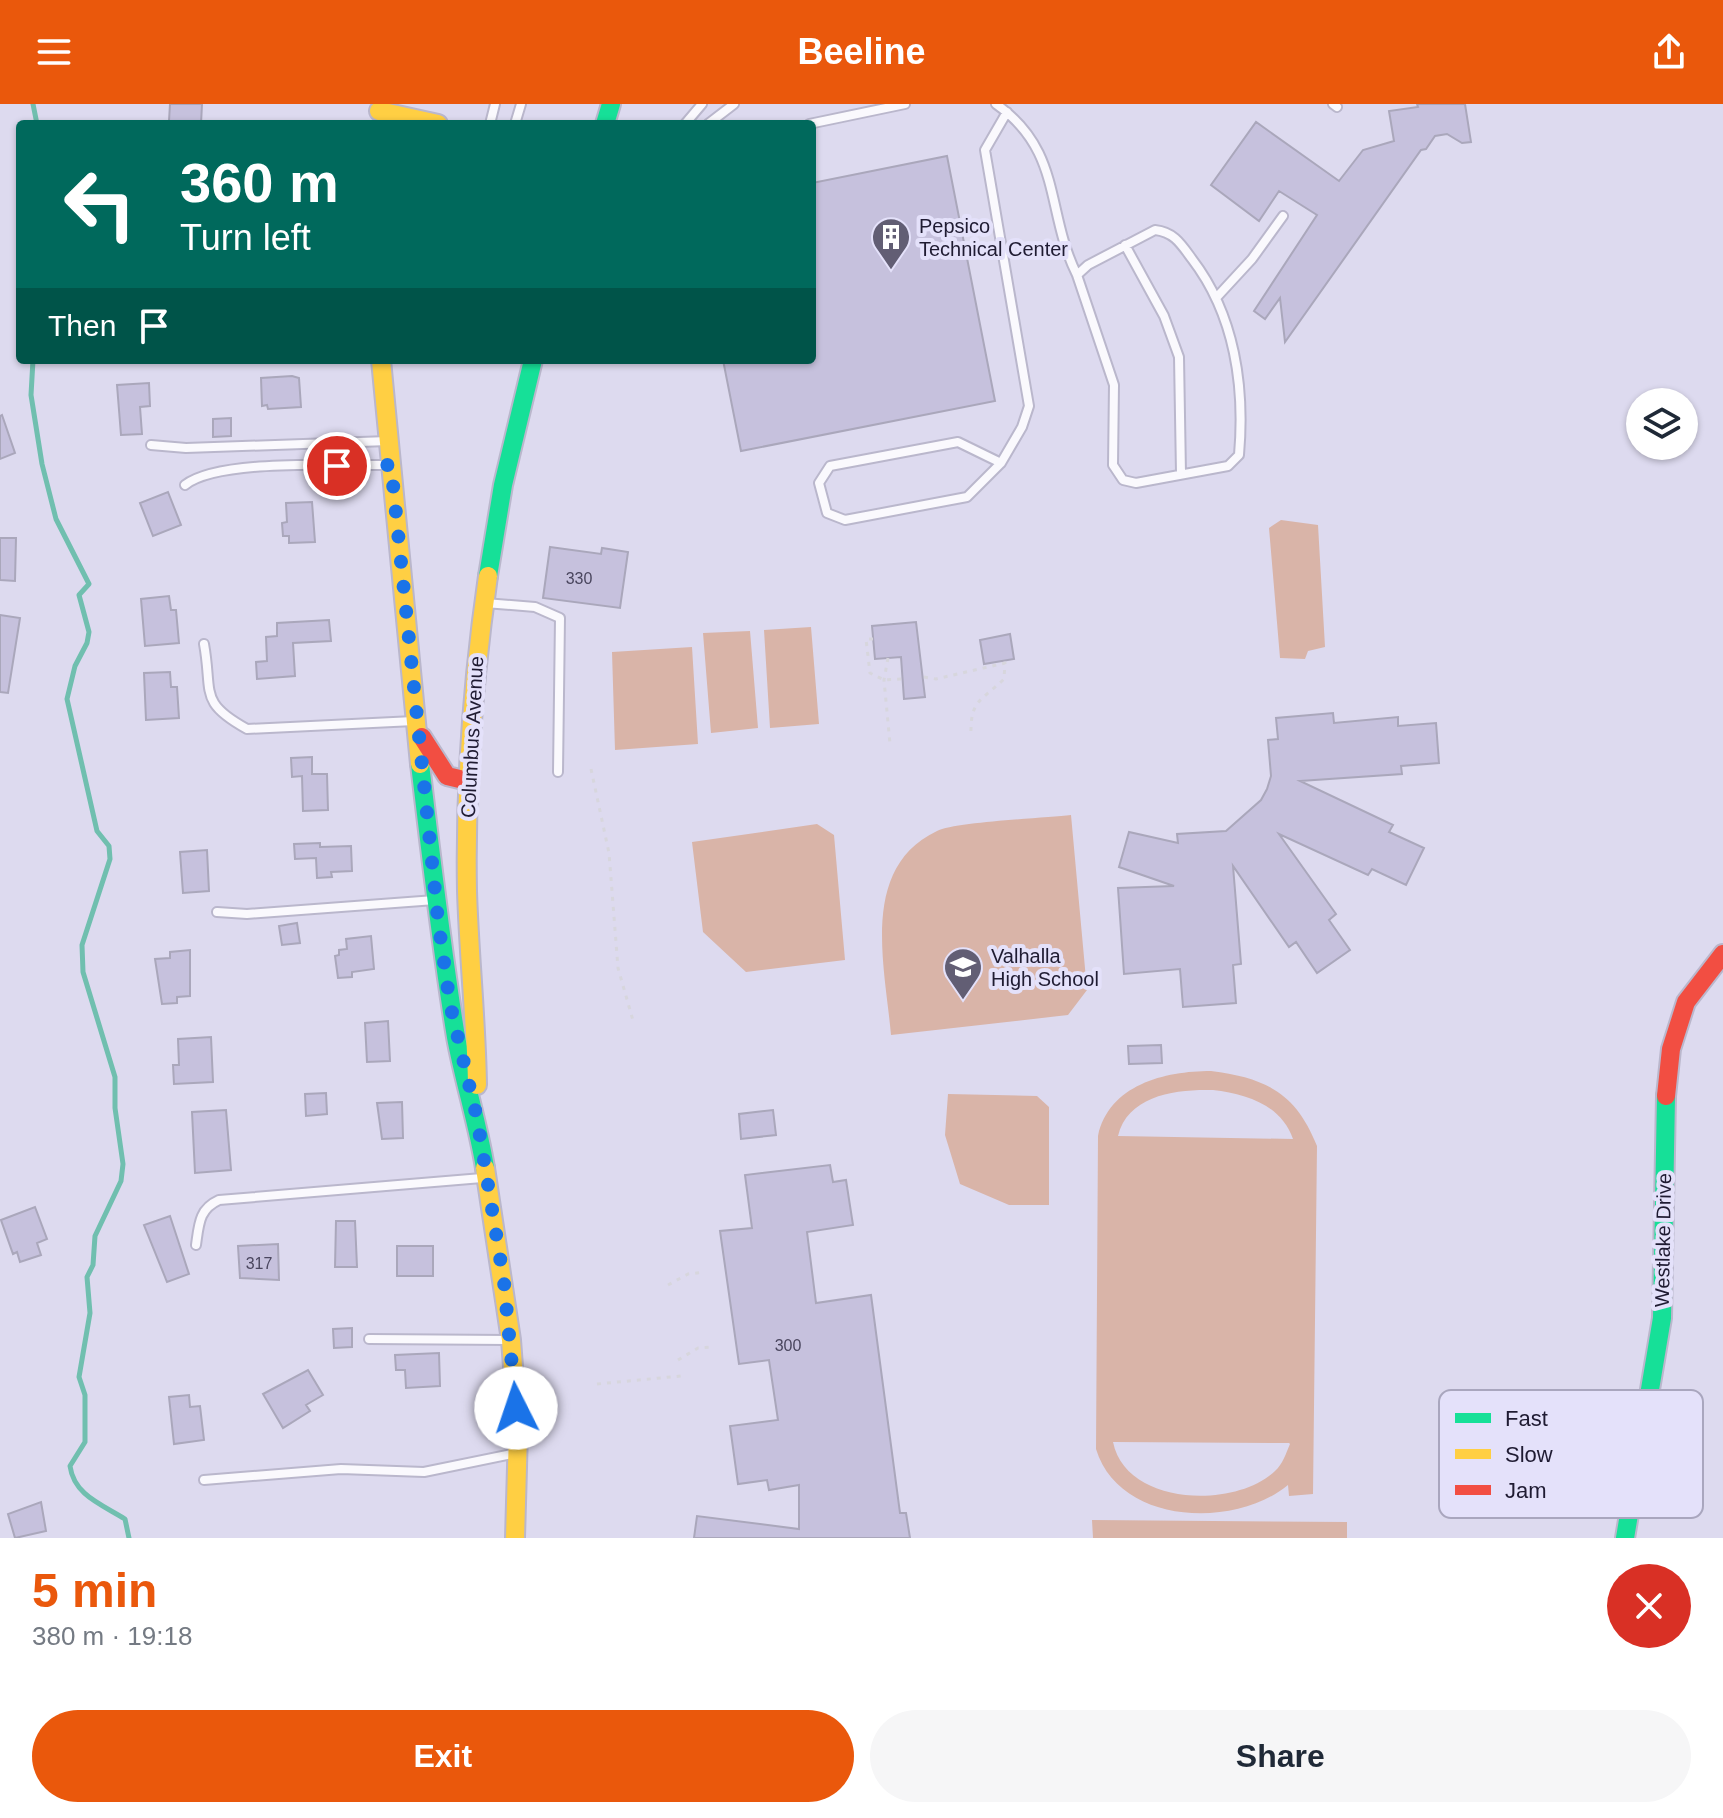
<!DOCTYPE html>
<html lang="en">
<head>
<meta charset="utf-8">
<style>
  :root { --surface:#fff; --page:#f6f6f7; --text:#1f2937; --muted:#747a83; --accent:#ea580c }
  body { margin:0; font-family:Arial,sans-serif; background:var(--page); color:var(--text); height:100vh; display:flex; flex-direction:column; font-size:30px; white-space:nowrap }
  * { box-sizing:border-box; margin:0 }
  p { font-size:26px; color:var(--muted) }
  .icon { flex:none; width:44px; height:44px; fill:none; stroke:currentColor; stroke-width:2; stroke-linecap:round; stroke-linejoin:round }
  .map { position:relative; height:1434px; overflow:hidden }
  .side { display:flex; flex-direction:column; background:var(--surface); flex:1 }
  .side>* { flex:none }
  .top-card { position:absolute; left:16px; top:16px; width:800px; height:244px; border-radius:8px; box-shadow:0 2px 6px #0004; background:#00695c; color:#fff; overflow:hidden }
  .tools { position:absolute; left:1626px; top:284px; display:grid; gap:16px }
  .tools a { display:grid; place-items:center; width:72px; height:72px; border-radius:50%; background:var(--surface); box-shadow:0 2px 6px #0004; font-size:40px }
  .pin { position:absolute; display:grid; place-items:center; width:68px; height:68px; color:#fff; margin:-34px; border:4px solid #fff; border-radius:50%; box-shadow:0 2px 8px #0007 }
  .me { position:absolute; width:88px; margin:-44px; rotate:356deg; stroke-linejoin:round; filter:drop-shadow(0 0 6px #0008) }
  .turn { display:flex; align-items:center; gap:28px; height:168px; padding:0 32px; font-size:36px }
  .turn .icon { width:104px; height:104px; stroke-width:2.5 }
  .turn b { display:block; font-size:56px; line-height:68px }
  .then { display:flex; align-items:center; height:76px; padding:0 32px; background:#0003; gap:16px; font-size:30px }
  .round { display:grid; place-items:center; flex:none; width:84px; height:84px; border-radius:42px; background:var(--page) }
  .summary { display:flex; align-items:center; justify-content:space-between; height:136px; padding:0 32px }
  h1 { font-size:48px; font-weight:700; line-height:60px; color:var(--accent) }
  .cta { display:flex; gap:16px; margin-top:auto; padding:16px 32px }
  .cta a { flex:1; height:92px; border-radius:48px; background:var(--accent); color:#fff; font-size:32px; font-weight:700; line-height:92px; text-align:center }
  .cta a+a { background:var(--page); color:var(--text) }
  header { display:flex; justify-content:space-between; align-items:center; height:104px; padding:0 32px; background:var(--accent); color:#fff; font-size:36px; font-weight:700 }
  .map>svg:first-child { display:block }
</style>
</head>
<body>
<header><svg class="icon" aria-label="menu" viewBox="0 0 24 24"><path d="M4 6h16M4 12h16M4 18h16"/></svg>Beeline<svg class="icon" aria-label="share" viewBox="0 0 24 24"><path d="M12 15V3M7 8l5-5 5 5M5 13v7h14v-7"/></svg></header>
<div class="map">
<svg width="1723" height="1434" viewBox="0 0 1723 1434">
  <rect width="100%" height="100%" fill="#dddaef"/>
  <path fill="#d9b4a8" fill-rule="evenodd" d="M1281 416 1318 421 1325 543 1308 547 1305 555 1280 554 1269 424Z
    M811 523 819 620 770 624 764 526Z
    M750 527 758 624 711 629 703 529Z
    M692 543 698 640 615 646 612 548Z
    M1071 711 1087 886 1068 911 891 931C885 862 859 764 937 727 955 718 1045 714 1071 711Z
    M817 720 834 731 845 856 746 868 703 828 692 738Z
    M1211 967C1266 974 1296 989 1317 1042L1313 1390 1289 1392 1288 1381C1235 1425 1119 1421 1096 1345L1098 1032C1109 981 1164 967 1211 967ZM1213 986C1247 990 1281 1001 1293 1035L1118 1032C1128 991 1176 985 1213 986ZM1113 1338 1289 1339 1290 1340C1286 1349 1283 1360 1275 1367 1235 1405 1126 1402 1113 1338Z
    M948 990 1037 992 1049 1003V1101H1009L960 1080 945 1031Z
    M1092 1416 1347 1418V1434H1093Z"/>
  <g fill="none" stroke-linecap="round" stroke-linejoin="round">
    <path stroke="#70bfaf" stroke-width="5" d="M33 0 37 20
      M33 256 31 291 42 360 56 415 89 480 79 491 89 528 87 539 75 562 67 595 97 727 109 742 110 755 82 841 83 868 115 973V1004L123 1060 121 1077 95 1132 93 1161 87 1173 90 1209 79 1273 85 1291V1338L70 1362C74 1391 101 1400 125 1415L129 1434"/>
  </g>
  <path fill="#c6c1dd" stroke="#aaa7bb" stroke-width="2" d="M170 0H202L201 20H173L169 17Z
    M1417 0H1465L1471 38 1462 39 1447 30 1435 32 1426 45 1421 46 1285 238 1280 194 1265 215 1254 207 1317 111 1279 87 1259 117 1211 81 1256 18 1339 77 1363 46 1394 37 1389 7 1418 3Z
    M947 52 995 297 741 347 723 256H812V79Z
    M292 272 299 274 301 303 268 305 267 301 262 302 261 274Z
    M149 279 150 302 140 303 142 330 121 331 117 281Z
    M2 311 15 349 0 355V312Z
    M231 314V332L213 333V315Z
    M168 388 181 421 153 432 140 399Z
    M312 398 315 438 289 439V432H283L282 419 287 418 286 399Z
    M0 434H16L15 477 0 476Z
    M550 443 601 450 602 444 628 448 620 504 543 494Z
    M169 492 171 506H176L179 539 145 542 141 495Z
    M0 511 20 514 8 589 0 588Z
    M329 516 331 537 293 539 295 572 257 575 256 558 267 557 266 533 277 532V519Z
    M916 518 925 593 904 595 901 553 875 555 872 522Z
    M1010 530 1014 555 984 560 980 536Z
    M170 568 171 583H177L179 614 146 616 144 569Z
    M1333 609 1334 619 1398 613V622L1436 619 1439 659 1401 662 1402 670 1300 677 1393 721 1389 728 1424 744 1406 781 1372 765 1368 771 1279 730 1336 810 1329 816 1350 846 1317 869 1296 838 1289 843 1233 762 1241 860 1233 861 1236 899 1183 903 1180 865 1124 870 1118 784 1174 782 1119 763 1129 728 1178 739 1177 730 1226 727 1261 696 1267 685 1271 672 1268 636 1278 635 1276 614Z
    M312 653V670H327L328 706 303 707 302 672 292 673 291 654Z
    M320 739V743L351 742 352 767 331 768 332 773 317 774 316 754 295 755 294 740Z
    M207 746 209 787 183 789 180 748Z
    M297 819 300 839 282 841 279 822Z
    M371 832 374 865 352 868V873L338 874 335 852 339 851V846L347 845 346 835Z
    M190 846V892L177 893V899L162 900 155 855 170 854V848Z
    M388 917 390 957 367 958 365 919Z
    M211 933 213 978 174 980 173 961H179L178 935Z
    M1161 941 1162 959 1129 960 1128 942Z
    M326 989 327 1010 306 1012 305 990Z
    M402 998 403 1034 382 1035 377 999Z
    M226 1006 231 1066 195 1069 192 1008Z
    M773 1006 776 1031 741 1035 739 1010Z
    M830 1061 833 1078 846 1076 853 1121 807 1128 816 1199 871 1191 900 1409H906L910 1434H694L697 1412 799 1425V1381L769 1386 767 1376 738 1380 730 1322 778 1316 769 1256 739 1260 720 1127 752 1124 745 1071Z
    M35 1103 47 1135 37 1139 41 1151 20 1158 17 1148 13 1150 1 1116Z
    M170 1112 189 1170 167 1178 144 1121Z
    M336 1117H355L357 1163H335Z
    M278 1140 279 1176 240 1174 238 1142Z
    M397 1142H433V1172H397Z
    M352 1224V1243L334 1244 333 1225Z
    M439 1249 440 1282 406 1284 405 1266H396L395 1251Z
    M308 1266 323 1291 306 1301 310 1307 283 1324 263 1290Z
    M189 1291 190 1303 200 1302 204 1336 174 1340 169 1293Z
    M41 1398 46 1427 15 1434 8 1410Z"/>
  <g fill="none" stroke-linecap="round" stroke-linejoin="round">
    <defs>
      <path id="lane" d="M996 0C1063 47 1045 107 1077 171
        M1333 0 1337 3
        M490 20 495 0
        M515 20 521 0
        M685 20 702 0
        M708 20 734 0
        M809 20 905 0
        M1155 126C1174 128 1181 140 1192 155 1235 211 1245 283 1239 351L1228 362 1136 379 1123 376 1113 361 1114 281 1077 171 1088 161Z
        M1125 141 1164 212 1179 253 1181 370
        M1216 194 1252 155 1283 112
        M151 341 186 344 388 337
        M1001 359 958 338 830 362 819 379 827 409 845 416 967 393 1001 359 1022 323 1029 302 985 46 1007 8
        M185 381C219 354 344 362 390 361
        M485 499 535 503 560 514 558 668
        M204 540C213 589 198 598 247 625L414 617
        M217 808 247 810 435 796
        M196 1141C199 1120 199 1105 219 1096L482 1074
        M369 1235 508 1236
        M204 1376 341 1365 424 1368 517 1349"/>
      <path id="fast" d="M605 20 611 0
        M488 472 503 381 533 256
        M420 660C431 751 441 842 456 933 464 977 478 1020 485 1064
        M1625 1434 1662 1214 1666 992"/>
      <path id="slow" d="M379 7 438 20
        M381 256 420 660
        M477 981C476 916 469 852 467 787 465 681 473 576 488 472
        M485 1064 511 1236 518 1328 515 1434"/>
      <path id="jam" d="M422 633 447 672 468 677
        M1666 992 1671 945 1686 898 1723 850"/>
    </defs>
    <use href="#lane" stroke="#bab7cc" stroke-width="12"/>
    <use href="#fast" stroke="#bab7cc" stroke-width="22"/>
    <use href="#slow" stroke="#bab7cc" stroke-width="22"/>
    <use href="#jam" stroke="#bab7cc" stroke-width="22"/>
    <path stroke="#d7d6dd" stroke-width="3" stroke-dasharray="4 6" stroke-linecap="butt" d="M873 535H866L870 569 884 576 902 575
      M888 554 884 576 890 640
      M924 573 936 575 1005 559 1004 575C980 598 970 596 971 632
      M591 665 609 749 618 864 634 920
      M668 1181 688 1170 705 1168
      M678 1256 698 1244 714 1243
      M597 1280 681 1272"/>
    <use href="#lane" stroke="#faf9fd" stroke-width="8"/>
    <use href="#fast" stroke="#16e098" stroke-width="18"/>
    <use href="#slow" stroke="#ffcf43" stroke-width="18"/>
    <use href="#jam" stroke="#f24e42" stroke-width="18"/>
  </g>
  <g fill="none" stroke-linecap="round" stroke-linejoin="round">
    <path stroke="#1a73e8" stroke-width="14" stroke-dasharray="0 25.2" d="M337 362 391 361 438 816 450 900 477 1014 504 1178 516 1304"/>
  </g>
  <defs>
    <symbol id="building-pin" viewBox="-11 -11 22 30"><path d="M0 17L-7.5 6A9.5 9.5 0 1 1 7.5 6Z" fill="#625e74" stroke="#e4e1fa"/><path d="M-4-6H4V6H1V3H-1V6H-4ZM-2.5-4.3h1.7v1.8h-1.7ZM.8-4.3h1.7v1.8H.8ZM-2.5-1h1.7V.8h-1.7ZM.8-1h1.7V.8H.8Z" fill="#fff"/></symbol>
    <symbol id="school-pin" viewBox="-11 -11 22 30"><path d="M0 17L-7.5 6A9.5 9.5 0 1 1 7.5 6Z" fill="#625e74" stroke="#e4e1fa"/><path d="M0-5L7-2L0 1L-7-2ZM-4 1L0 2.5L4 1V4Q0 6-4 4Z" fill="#fff"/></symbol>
  </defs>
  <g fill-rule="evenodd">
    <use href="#building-pin" x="869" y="111" width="44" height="60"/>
    <use href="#school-pin" x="941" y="841" width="44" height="60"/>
  </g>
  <g text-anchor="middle" stroke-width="8" stroke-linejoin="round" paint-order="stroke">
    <g font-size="16" fill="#4a465e">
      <text x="579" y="480">330</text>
      <text x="259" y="1165">317</text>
      <text x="788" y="1247">300</text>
    </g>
    <g font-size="20" fill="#1f1b32" stroke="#e4e1fa" text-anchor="start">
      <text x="919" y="129">Pepsico<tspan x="919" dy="23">Technical Center</tspan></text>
      <text x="991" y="859">Valhalla<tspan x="991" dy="23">High School</tspan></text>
    </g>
    <g font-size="20" fill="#1f1b32" stroke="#e4e1fa">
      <text transform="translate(472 633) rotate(-87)" y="7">Columbus Avenue</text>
      <text transform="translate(1663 1136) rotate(-89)" y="7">Westlake Drive</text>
    </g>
  </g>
  <rect x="1439" y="1286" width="264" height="128" rx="12" fill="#e4e1fa" stroke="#a9a6be" stroke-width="2"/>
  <rect x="1455" y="1309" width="36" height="10" fill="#16e098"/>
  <rect x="1455" y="1345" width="36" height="10" fill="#ffcf43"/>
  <rect x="1455" y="1381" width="36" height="10" fill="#f24e42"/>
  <g font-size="22" fill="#1f1b32">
    <text x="1505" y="1322">Fast</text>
    <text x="1505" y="1358">Slow</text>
    <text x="1505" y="1394">Jam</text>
  </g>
</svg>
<div class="tools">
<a><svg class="icon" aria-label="layers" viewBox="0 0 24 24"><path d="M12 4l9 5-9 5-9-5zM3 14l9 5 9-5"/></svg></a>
</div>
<div class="pin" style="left:337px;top:362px;background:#d93025"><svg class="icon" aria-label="arrive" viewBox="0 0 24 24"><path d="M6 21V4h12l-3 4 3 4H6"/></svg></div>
<svg class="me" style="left:516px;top:1304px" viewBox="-20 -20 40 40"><circle r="19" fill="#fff"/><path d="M0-13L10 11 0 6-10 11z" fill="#1a73e8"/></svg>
<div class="top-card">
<div class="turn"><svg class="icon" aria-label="left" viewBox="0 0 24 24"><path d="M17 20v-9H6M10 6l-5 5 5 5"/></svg><div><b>360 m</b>Turn left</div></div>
<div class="then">Then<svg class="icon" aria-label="arrive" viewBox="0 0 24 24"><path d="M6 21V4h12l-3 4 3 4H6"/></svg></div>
</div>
</div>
<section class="side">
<div class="summary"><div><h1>5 min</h1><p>380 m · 19:18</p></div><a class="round" style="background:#d93025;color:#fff"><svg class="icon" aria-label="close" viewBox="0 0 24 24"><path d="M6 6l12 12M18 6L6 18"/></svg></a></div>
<div class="cta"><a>Exit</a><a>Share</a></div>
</section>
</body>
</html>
